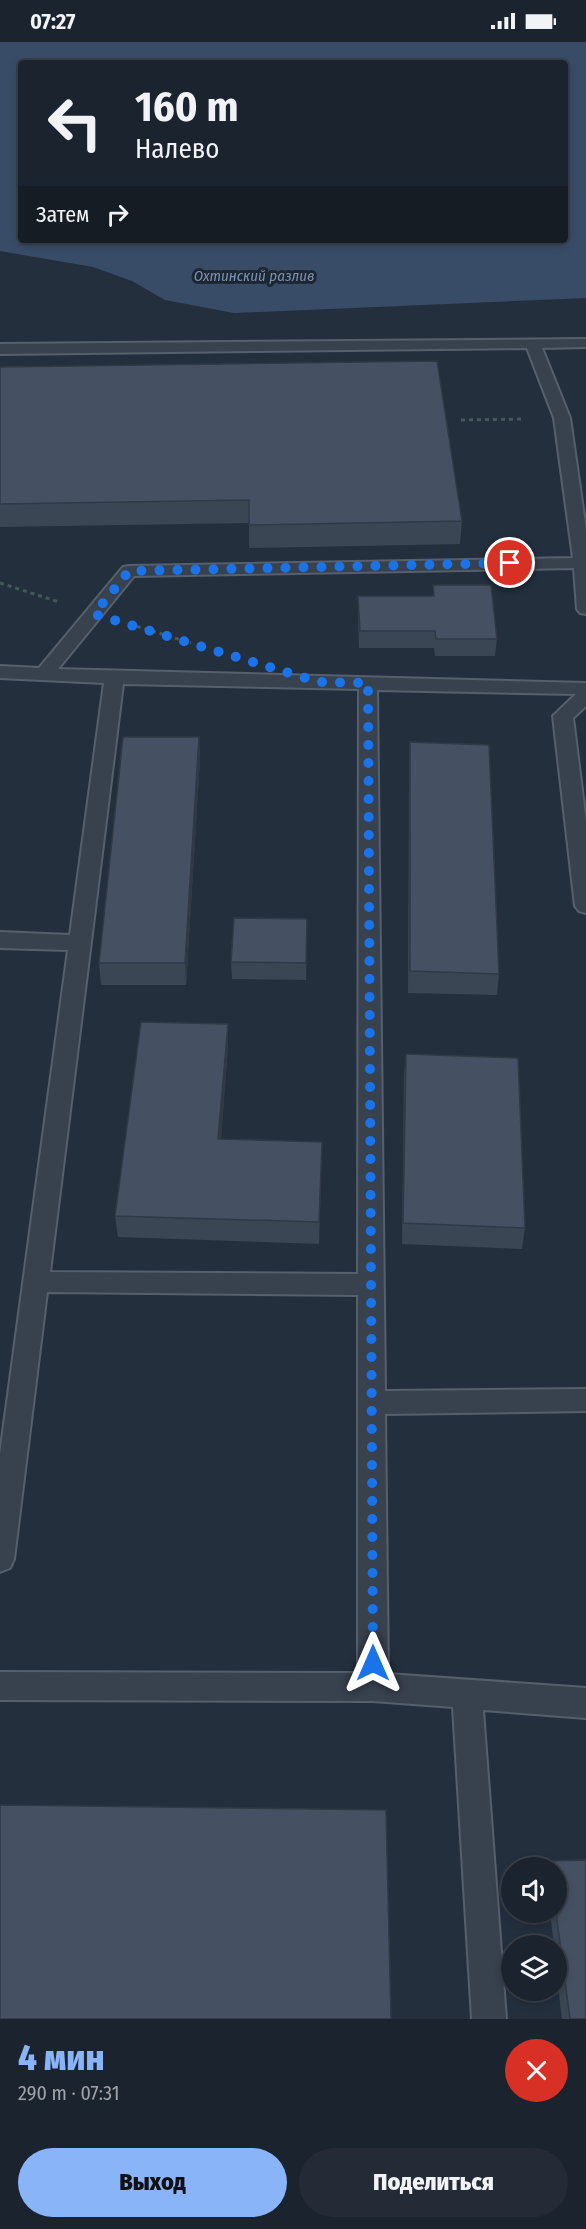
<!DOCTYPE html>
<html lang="ru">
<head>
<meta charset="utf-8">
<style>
  :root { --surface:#1b232e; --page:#242b36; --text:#f1f3f6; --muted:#a0a4aa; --line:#39404a; --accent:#8ab4f8 }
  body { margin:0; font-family:"Fira Sans Condensed",sans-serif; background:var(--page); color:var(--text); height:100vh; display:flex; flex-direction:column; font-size:22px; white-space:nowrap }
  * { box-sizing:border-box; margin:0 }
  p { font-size:20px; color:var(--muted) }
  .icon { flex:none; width:33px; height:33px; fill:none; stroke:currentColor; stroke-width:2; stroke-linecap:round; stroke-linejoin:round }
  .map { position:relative; height:1977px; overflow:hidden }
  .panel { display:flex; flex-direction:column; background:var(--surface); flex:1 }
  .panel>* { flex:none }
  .hud { position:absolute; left:18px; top:18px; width:550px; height:183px; border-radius:6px; box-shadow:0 3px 9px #0003,0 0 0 2px var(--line); background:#1b232e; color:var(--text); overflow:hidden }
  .controls { position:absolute; left:501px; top:1815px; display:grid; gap:12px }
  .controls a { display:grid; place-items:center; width:66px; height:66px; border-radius:50%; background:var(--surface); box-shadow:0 3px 9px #0003,0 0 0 2px var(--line); font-size:30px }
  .pin { position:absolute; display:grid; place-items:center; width:51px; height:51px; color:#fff; margin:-26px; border:3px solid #fff; border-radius:50%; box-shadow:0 2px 6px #0007 }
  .me { position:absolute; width:66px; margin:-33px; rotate:0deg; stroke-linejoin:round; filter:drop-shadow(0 0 4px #0008) }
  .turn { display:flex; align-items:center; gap:21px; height:126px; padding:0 18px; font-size:27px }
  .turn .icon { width:78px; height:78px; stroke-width:2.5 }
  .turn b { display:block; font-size:42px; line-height:51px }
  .then { display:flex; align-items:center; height:57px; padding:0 18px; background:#0003; gap:12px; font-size:22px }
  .round { display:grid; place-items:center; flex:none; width:63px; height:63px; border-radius:32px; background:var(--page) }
  .headline { display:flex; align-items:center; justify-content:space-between; height:102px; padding:0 18px }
  h1 { font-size:36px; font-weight:800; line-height:45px; color:var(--accent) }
  .cta { display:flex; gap:12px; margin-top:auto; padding:12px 18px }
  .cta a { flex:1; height:69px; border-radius:36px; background:var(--accent); color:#111; font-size:24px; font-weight:800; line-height:69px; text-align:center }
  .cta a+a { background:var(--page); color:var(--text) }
  .status { display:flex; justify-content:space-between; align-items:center; height:42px; padding:0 30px; background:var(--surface); direction:ltr }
  .status svg { height:16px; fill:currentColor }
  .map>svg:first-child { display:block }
</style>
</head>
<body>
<div class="status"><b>07:27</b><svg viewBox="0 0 49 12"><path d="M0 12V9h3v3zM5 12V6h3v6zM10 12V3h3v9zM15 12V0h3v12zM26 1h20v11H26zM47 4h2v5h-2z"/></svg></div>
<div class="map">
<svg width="586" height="1977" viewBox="0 0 586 1977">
  <rect width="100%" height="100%" fill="#242f3e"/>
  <path fill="#394c67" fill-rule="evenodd" d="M0 0H586V256L234 271 165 258 132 239 93 225 0 209ZM21 21H566V198H21Z"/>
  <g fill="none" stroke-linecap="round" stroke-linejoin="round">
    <defs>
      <path id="lane" d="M586 297V305L542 306 570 376 586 488V572L580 571 577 567 574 526 134 534 58 627 586 641V664L573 676 586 780V871L579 869 575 864 553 674 576 652 377 648 385 1349 586 1347V1369L385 1372 388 1632 586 1646V1676L483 1668 506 1977H472L453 1665 373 1659 0 1658V1630L358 1631V1253L47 1250 14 1517 10 1526 0 1530V1412L68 908 0 906V890L70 893 104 641 0 636V624L39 626 123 525 129 524 573 516 554 376 527 306 0 312V302ZM123 642 359 647 358 1232 50 1230Z"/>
    </defs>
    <use href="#lane" stroke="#565f6c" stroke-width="4"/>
    <path stroke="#44595c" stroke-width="3" stroke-dasharray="4 4" stroke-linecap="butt" d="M461 378 525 377
      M0 541 59 560
      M129 582 191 601"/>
    <use href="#lane" fill="#38414e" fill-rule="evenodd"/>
  </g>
  <path fill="#3b4654" d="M0 325 462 479 460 502 249 506V481L0 485Z
    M433 543 497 597 495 614H435L434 606H359L358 571V554H433Z
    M199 695 200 717 186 943H101L99 921Z
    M410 700 499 932 497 953 408 951 409 722Z
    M307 895 306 938 232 937 231 920Z
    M228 982V1004L221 1097 322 1100 319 1202 118 1195 115 1174Z
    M406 1012 525 1186 522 1207 402 1202 404 1033Z
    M586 1818V1977H562L556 1928V1904H554L550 1870H556V1826H549L550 1819Z"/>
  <path fill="#303945" d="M199 695 200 717 186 943 185 921Z
    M228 982V1004L219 1118 218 1097Z"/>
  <path fill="#455162" stroke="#303945" stroke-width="1.5" d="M437 319 462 479 249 483V458L0 462V325Z
    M433 543H491L497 597H436L435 589H360L358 554H434Z
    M123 695H199L185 921H99Z
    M410 700 489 703 499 932 410 929Z
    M234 876 307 877 306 921 231 920Z
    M141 980 228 982 218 1097 322 1100 319 1180 115 1174Z
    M406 1012 518 1016 525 1186 403 1181Z
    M0 1763 386 1768 391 1977H0Z
    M586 1818V1977H570L556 1870V1826H551L550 1819Z"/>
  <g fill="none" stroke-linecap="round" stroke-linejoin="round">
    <path stroke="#1a73e8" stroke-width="10" stroke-dasharray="0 18" d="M373 1621 368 641 319 640 94 572 129 529 510 521"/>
  </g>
  <g text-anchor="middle" stroke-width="6" stroke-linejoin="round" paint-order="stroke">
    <g font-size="15" font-style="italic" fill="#7c92b1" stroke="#1d2633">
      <text x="254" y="239">Охтинский разлив</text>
    </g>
  </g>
</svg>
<div class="controls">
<a><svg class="icon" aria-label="sound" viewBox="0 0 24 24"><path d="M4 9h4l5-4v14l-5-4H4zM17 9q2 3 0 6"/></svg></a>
<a><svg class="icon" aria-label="layers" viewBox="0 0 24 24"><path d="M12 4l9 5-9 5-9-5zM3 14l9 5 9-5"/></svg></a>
</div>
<div class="pin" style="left:510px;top:521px;background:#d93025"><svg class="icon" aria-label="arrive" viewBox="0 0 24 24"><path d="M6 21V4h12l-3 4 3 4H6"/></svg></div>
<svg class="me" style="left:373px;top:1621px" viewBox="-20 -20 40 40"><path d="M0-17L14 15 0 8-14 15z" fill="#1a73e8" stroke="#fff" stroke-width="4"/></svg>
<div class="hud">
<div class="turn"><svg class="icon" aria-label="left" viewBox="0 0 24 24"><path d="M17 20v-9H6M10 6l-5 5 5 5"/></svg><div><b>160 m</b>Налево</div></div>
<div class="then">Затем<svg class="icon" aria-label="right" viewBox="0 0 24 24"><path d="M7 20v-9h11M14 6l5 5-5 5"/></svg></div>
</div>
</div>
<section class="panel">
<div class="headline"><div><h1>4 мин</h1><p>290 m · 07:31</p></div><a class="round" style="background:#d93025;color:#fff"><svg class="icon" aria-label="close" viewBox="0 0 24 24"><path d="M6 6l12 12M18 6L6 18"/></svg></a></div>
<div class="cta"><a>Выход</a><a>Поделиться</a></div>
</section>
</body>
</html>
